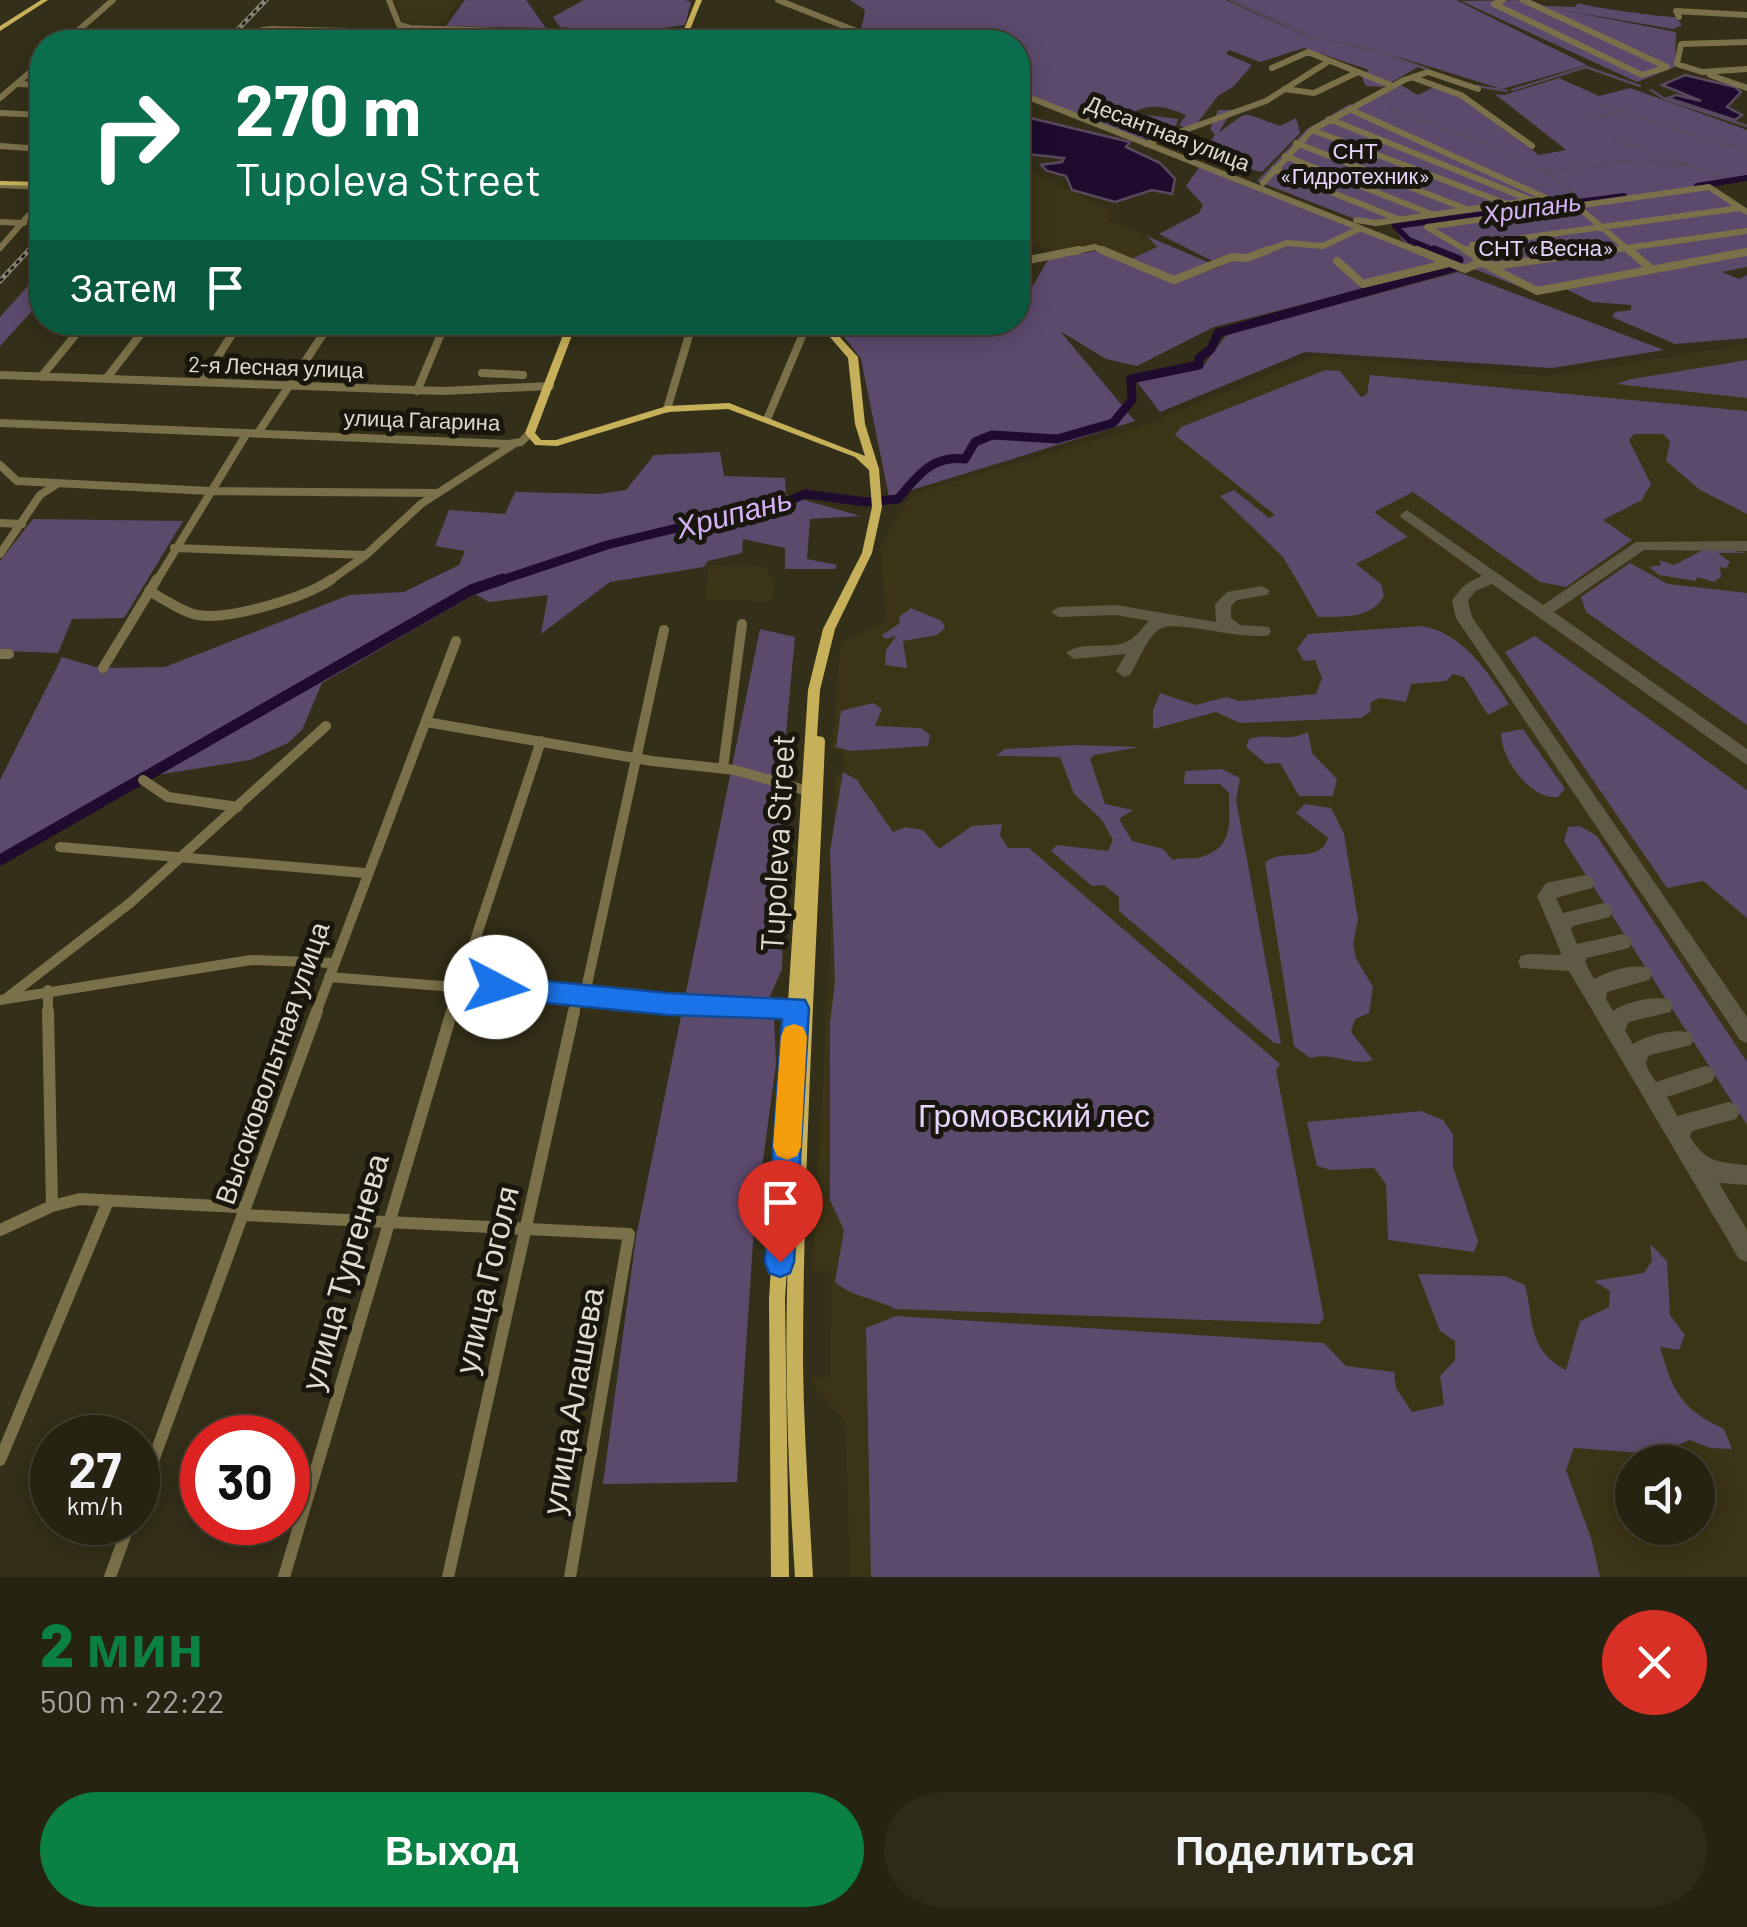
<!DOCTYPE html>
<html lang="ru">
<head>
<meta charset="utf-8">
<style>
  :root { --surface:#272312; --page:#2f2b1b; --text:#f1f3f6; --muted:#a4a49f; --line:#434032; --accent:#0b8043 }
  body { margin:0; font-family:Barlow,sans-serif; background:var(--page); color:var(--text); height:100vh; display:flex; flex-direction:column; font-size:38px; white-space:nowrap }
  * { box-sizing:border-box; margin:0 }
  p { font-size:32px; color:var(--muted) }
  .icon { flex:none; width:55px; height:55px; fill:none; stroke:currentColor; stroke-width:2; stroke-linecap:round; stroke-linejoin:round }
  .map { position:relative; height:1577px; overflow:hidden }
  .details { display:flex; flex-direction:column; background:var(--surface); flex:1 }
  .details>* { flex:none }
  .guide { position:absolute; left:30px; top:30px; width:1000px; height:305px; border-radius:40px; box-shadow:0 5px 25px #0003,0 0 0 2px var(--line); background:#0b6e4f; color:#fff; overflow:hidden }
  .fabs { position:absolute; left:1615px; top:1445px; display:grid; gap:20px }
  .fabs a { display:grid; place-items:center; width:100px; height:100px; border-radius:50%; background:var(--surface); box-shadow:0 5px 25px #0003,0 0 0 2px var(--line); font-size:50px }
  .speed { position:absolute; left:30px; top:1415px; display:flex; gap:20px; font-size:50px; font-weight:700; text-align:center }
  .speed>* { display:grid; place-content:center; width:130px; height:130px; border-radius:50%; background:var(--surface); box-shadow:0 5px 25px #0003,0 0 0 2px var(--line); line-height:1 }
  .speed small { font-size:25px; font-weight:400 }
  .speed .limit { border:15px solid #d22; background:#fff; color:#111 }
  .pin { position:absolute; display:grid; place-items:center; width:85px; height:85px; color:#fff; margin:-102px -42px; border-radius:50% 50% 50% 0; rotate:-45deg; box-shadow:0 0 10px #0007 }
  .pin .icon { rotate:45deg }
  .me { position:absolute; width:110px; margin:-55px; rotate:95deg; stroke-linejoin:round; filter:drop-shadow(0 0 8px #0008) }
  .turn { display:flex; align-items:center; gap:35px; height:210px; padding:0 40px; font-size:45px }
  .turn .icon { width:130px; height:130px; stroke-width:2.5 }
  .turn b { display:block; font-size:70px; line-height:85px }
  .then { display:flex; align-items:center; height:95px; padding:0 40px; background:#0003; gap:20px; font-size:38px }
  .round { display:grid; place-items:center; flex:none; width:105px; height:105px; border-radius:52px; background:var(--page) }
  .headline { display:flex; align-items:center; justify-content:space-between; height:170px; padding:0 40px }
  h1 { font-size:60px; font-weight:800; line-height:75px; color:var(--accent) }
  .primary-button { display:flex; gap:20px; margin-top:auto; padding:20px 40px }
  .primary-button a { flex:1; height:115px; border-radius:60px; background:var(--accent); color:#fff; font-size:40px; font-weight:800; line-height:115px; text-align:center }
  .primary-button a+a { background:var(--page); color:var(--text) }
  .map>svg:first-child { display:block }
</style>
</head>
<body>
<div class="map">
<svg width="1747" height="1577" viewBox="0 0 1747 1577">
  <rect width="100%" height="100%" fill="#342f18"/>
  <path fill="#3c3416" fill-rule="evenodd" d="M395 0H459L444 24 403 23Z
    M1018 165 1116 213 1107 219 1147 236 1157 247 1129 260 1093 244 1057 251 1018 241Z
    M1747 344V1577H850L845 1423 809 1378 830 1377 831 1271H812L829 977 835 774 845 773 842 750 832 749 840 643 886 622 880 546 911 494 1139 427 1314 356 1549 376ZM1632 1462H1698V1528H1632Z
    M752 564 768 568V576L775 579 772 601 705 600 708 565Z"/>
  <path fill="#5c4a6c" d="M465 0H526L546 28 446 26Z
    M584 0H685L691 2 685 25 662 28 655 34 560 27 553 17Z
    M850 0H1226L1305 36 1382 53 1309 35 1234 0H1456L1587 65 1502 89 1395 56 1418 67 1383 87 1366 86 1362 78 1369 70 1304 48 1260 62 1229 50 1226 54 1252 65 1234 86 1218 96 1198 122 1185 128 1179 125 1186 115C1165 106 1152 103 1131 113L1178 119 1175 129 1144 140 1018 96V42H878L861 31 865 10Z
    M1530 0 1555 10 1545 6 1575 7 1578 3C1587 7 1662 17 1675 17L1682 25 1673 29 1563 10 1676 32 1675 67 1637 82 1461 1Z
    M1559 78 1599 96 1630 88 1747 130V176L1707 182 1747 211V267L1722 272 1739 279 1747 275V338L1675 344 1612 317 1615 312 1631 310V305L1592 302 1564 288 1536 293 1404 242 1392 225 1583 198 1373 226 1257 181 1307 129 1350 104 1357 107 1399 84 1418 95 1434 87 1459 97 1539 155 1566 150 1495 94 1504 95Z
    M1218 110H1232L1219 132C1253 110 1235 110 1280 126L1296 118 1300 133 1262 172 1208 159 1206 149 1215 134 1210 129Z
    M1200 166 1452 266 1214 327 1137 366 1106 359 1060 331 1135 421 889 497 861 359 836 326 1018 322V301H1024L1049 258 1097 251 1179 281 1222 266 1159 234 1199 213 1203 205 1186 186Z
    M1147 236 1210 263 1171 278 1129 260 1157 247Z
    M42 270V308L34 309 0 346V317Z
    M1458 272 1664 350 1552 368 1305 352 1160 412 1137 382 1203 366 1227 334Z
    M1747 360V398L1616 384 1632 379Z
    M1325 370 1340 371 1361 397 1367 394 1370 375 1747 411V514L1700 490 1666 461 1670 441 1663 434H1634L1629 440 1651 484 1642 500 1603 520 1632 540 1566 587 1540 582 1413 492 1374 512 1408 537 1356 564 1381 584 1384 596C1370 620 1343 616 1318 617L1283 557 1220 496 1234 490 1269 518 1275 515 1175 435 1181 427Z
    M720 452 724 476 785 478 786 495 861 516 810 519 807 559 837 565 835 569H785V548L743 539 742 553 708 561 704 567 610 582 541 634 548 595 489 602 475 594 322 683 302 730 288 743 250 760 157 775 0 865V780L62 657 99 668 165 667 349 595 404 592 459 565 465 551 435 546 449 510 505 514 515 492 599 494 626 490 654 455Z
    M33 519 183 521 124 618 72 619 58 653 0 651V561Z
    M1709 547 1747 553H1718L1730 562 1726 568 1720 567 1721 577 1714 582 1697 577 1696 581 1659 575 1649 567 1661 565 1659 560 1674 565Z
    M1630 563 1668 584 1747 593V725L1586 612 1581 597Z
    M911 608 942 621 945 628 937 635 903 641 907 668 885 665 886 650 896 636 885 639 882 635 900 623 899 617Z
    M1422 626C1464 634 1487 671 1509 704L1488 715 1464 677 1453 674 1446 681 1411 684 1406 702 1380 698 1371 702 1370 712 1361 718 1240 723 1216 712 1153 729V710L1160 693 1196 705 1226 697 1239 701 1316 694 1322 678 1315 660 1304 661 1297 649 1308 634Z
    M760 629 795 637 781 787 786 814 782 969 764 1010 774 1016 776 1064 754 1227 737 1482 603 1484 636 1237Z
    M1535 636 1747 790V918L1703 881 1667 888 1505 652Z
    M873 703 882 709 875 726 921 728 930 735 928 746 851 751 836 747 841 711Z
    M1523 729 1565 789 1558 797C1530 800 1501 759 1501 733Z
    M1308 732 1312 753 1337 779 1333 796H1299L1280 763 1266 764 1246 747 1249 739C1269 732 1287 743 1308 732Z
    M1076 745 1140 747 1094 755 1090 759 1105 804 1133 810 1119 819 1132 841 1163 849 1173 860C1182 857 1190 859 1197 858 1235 849 1229 823 1229 793L1220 784H1184L1185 771 1221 769 1240 778 1236 800 1281 1044 1274 1043 1119 911V897L1104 885 1092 886 1051 851 1057 845 1108 851 1113 840 1102 820 1074 794 1060 757 996 756 1005 749Z
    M843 772 857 780 893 832 905 827 923 830 939 849 972 826 1002 824 1000 835 1008 848H1029L1280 1064 1276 1070 1324 1318 1319 1324 895 1309C874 1298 852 1297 835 1282L844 1230 830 1200V1024L835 982 830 851Z
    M1305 804 1331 808 1344 834 1358 919 1353 944 1356 958 1373 987 1369 1013 1355 1019 1351 1032 1373 1060C1351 1067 1334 1051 1310 1058L1294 1046 1265 862C1286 847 1319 865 1328 838L1296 813Z
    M1580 826 1597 836 1747 1062V1125L1564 841 1568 827Z
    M1421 1111 1443 1120 1453 1134V1167L1478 1241 1474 1252 1388 1240 1386 1184 1374 1168 1331 1170 1317 1166 1307 1122Z
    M1650 1244 1667 1261 1670 1315 1685 1335 1679 1350 1660 1347C1673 1392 1681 1409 1724 1429L1732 1449 1710 1448 1690 1440 1656 1454 1574 1448 1566 1470 1591 1538 1600 1577H871L866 1328 896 1316 1324 1343 1346 1366 1394 1372 1396 1388 1412 1412 1444 1405 1440 1376 1455 1360V1341L1440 1331 1418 1274 1505 1276 1525 1285C1534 1321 1528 1351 1566 1370L1580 1321 1609 1307 1610 1291 1594 1281 1644 1273 1652 1261Z"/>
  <path fill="#1f0b2e" stroke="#59495e" stroke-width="2.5" d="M1685 75 1735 87 1741 92 1727 107 1742 115 1735 120 1668 98 1676 95 1701 101 1662 85Z
    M1018 115 1130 142 1126 147 1160 163 1175 179 1172 194 1152 190 1115 202 1072 190 1066 176 1047 171 1041 165 1062 162 1064 158 1018 153Z"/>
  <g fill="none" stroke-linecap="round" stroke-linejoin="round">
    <path stroke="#59495e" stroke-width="2.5" d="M1231 0 1308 36 1371 49 1427 69
      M1477 86 1507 91
      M1512 90 1586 67 1640 86
      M1651 90 1665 99 1747 126
      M1596 103 1747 152
      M1391 110C1453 134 1535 153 1582 202
      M1588 120 1620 112
      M1615 140 1734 181
      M1546 172 1623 161 1693 166"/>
    <path stroke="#1f0b2e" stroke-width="6" d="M1697 186 1747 178
      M1440 253 1409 240 1395 226 1624 196"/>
    <path stroke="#1f0b2e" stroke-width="9" d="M1434 250 1459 260 1457 265
      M496 582 607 545 727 516 758 514 805 494 866 502 898 499C917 476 932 455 965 459L975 442 992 435 1057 439 1113 423 1132 400 1131 379 1199 365V358L1211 349 1218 333 1455 267"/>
    <path stroke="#1f0b2e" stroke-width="11" d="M0 860 471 590 503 579"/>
    <path fill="#5e5a46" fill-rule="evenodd" d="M1407 510 1543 605 1636 542 1747 541V551L1644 550 1554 612 1747 749V765L1492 584 1475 591 1468 601 1472 617 1747 1017V1043L1740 1040 1456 618 1452 601C1461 587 1467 582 1482 576L1402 518 1400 515Z
      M1262 586 1270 591 1267 595 1237 600 1231 606V618L1240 625 1269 627 1271 631 1269 635C1241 641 1175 619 1160 629 1147 637 1138 662 1130 675L1124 677 1116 671 1126 654 1074 659 1066 653C1081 641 1105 649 1124 643 1136 638 1141 629 1149 621L1116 615 1059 617 1051 612 1059 607 1116 605 1216 622 1215 604 1227 592Z
      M1585 875 1592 878 1594 883 1592 888 1556 898 1563 913 1603 903 1610 905 1612 911 1610 917 1573 926 1571 930 1577 944 1622 934 1629 936 1632 942 1629 948 1587 958 1585 962 1594 979C1608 971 1634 963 1649 968L1652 974 1649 980 1607 992 1606 999 1613 1011C1625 1002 1655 995 1670 1000L1673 1006 1670 1012 1629 1022 1625 1030 1633 1044C1647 1035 1675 1028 1691 1033L1694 1039 1691 1045 1650 1055C1641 1064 1651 1073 1656 1082L1705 1066 1712 1068 1715 1075 1712 1082 1667 1097 1677 1116 1729 1102 1736 1105 1740 1112 1736 1119 1692 1131 1690 1137C1706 1163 1719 1162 1747 1165V1185L1719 1183 1747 1230V1262L1739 1259 1569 971 1521 968 1518 962 1521 956 1528 954 1560 955 1561 953 1537 896 1546 883Z"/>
    <path stroke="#7a7049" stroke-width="6" d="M389 0 399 25 410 28 663 36 686 32
      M778 0 884 42
      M1503 0 1494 4 1642 75 1667 67 1523 0
      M1679 17 1676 11 1747 15
      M674 37 787 42
      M65 42 113 0
      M254 42 262 30 272 29 389 32
      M1747 42 1681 44 1677 64 1702 72 1747 69
      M1272 68 1308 52 1358 72
      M1710 75 1747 88
      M1414 78 1461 95 1532 146
      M19 84 42 85
      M1284 89 1314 93 1358 72 1393 86
      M1018 93 1423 253
      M0 98 42 62
      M1349 109 1546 198 1376 223 1356 220
      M0 113 42 115
      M1329 119 1531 200
      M1312 130 1507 204
      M1296 143 1469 210
      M1146 144 1266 101 1326 63
      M0 146 42 149
      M1285 156 1434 215
      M1274 169 1398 219
      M1263 183 1312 130 1404 80 1428 72 1478 89
      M0 185 42 187
      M1577 206 1632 253
      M0 222 24 223
      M0 248 42 200
      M1066 253 1095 247 1108 253
      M1261 253 1287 243 1323 246 1359 229
      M1471 253 1427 227 1709 187 1747 212
      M1474 253 1472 245 1740 208
      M1591 253 1747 231"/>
    <path stroke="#7a7049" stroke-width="8" d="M1102 250 1174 280 1232 257 1247 258 1268 250
      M1417 250 1465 269 1479 263 1494 266 1609 250
      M1466 250 1473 254
      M1474 250 1476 258
      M1629 250 1650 268
      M1337 261 1363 284 1449 263
      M1018 262 1079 250
      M1490 267 1537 291 1747 252
      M528 322 573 324
      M482 373 523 375
      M0 375 443 391 550 386
      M41 377 86 322
      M106 379 150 322
      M202 381 240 322
      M417 391 446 322
      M667 409 693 322
      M768 417 808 322
      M0 423 508 444 521 442 530 433
      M258 433 331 322
      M0 465 17 481 210 491 437 493
      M0 523 22 524
      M174 548 365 555
      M0 554 40 495 57 484
      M156 582 247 433
      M328 582 366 555 421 504 514 444"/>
    <path stroke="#7a7049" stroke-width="10" d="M149 591C164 599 182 612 198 615 228 621 307 597 332 579
      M0 654H9
      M103 668 157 579
      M426 722 652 761 735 770 808 791
      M723 768 742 624
      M143 780 168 797 238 807
      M60 847 365 873
      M329 977 668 1004 796 1008
      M48 990V1013
      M585 994 664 630
      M8 997 130 903 326 726
      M0 1000 251 960 334 963
      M316 1013 456 641
      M451 1013 541 741
      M574 1013 578 994"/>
    <path stroke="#7a7049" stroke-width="12" d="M48 1011 52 1206
      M0 1230 52 1206 80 1199 239 1207 245 1215 629 1234 570 1577
      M0 1460 108 1201
      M138 1502 317 1011
      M110 1577 130 1522
      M284 1577 452 1011
      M448 1577 574 1011"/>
    <path fill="#c6b05a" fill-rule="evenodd" d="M41 0H48L0 31V26Z
      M696 0H702L685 42H679Z
      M0 181 42 182V186L0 185Z
      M568 322H577L535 433 541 440H556L667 406 729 403 865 456 855 424 848 358 817 322H826L858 357 865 424 879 469 882 507 872 553 835 629 820 690 817 736 823 737 825 740C817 948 803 1156 803 1364 804 1435 809 1506 813 1577H795C788 1470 784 1362 788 1255L785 1299 789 1577H771L769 1299 808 690 823 629 862 553 872 507 869 470 855 457 728 409 668 412 557 446 535 445 525 433Z"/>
    <defs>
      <path id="rail" d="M226 42 266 0
        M0 281 42 236"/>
    </defs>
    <use href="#rail" stroke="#898573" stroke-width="5"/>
    <use href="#rail" stroke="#19170d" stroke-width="2.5" stroke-dasharray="4" stroke-linecap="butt"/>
  </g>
  <path fill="#1a73e8" stroke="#114b97" stroke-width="2.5" d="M496 976 668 993 805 1000 809 1008 794 1262 790 1273 780 1277 769 1273 765 1262 782 1019 668 1015 496 998 484 987Z"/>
  <path fill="#f59e0b" d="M794 1024 803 1027 807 1036 801 1147 797 1156 787 1160 777 1156 773 1147 781 1036 785 1027Z"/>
  <g text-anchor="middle" stroke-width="10" stroke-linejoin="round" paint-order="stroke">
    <g font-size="22" fill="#dfdbce" stroke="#19170d">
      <text transform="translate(1168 133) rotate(21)" y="8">Десантная улица</text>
      <text transform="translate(276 367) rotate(2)" y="8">2-я Лесная улица</text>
      <text transform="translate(422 420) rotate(2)" y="8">улица Гагарина</text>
    </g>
    <g font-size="22" fill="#e7d3fc" stroke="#19170d">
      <text x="1355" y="159">СНТ<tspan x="1355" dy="25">«Гидротехник»</tspan></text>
      <text x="1546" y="256">СНТ «Весна»</text>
    </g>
    <g font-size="25" font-style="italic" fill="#d4b2f5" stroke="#19170d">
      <text transform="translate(1532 208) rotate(-8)" y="9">Хрипань</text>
    </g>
    <g font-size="28" fill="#dfdbce" stroke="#19170d">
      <text transform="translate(272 1063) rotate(-71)" y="10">Высоковольтная улица</text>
    </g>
    <g font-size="30" font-style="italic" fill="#d4b2f5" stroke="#19170d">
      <text transform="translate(734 514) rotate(-15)" y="10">Хрипань</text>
    </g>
    <g font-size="32" fill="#dfdbce" stroke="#19170d">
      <text transform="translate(778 843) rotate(-87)" y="11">Tupoleva Street</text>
      <text transform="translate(345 1272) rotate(-74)" y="11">улица Тургенева</text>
      <text transform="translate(487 1280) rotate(-77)" y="11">улица Гоголя</text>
      <text transform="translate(573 1401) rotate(-80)" y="11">улица Алашева</text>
    </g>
    <g font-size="32" fill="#e7d3fc" stroke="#19170d">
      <text x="1034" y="1127">Громовский лес</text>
    </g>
  </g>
</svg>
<div class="fabs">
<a><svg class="icon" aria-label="sound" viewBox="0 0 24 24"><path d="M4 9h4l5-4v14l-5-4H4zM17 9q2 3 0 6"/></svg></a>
</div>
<div class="speed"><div>27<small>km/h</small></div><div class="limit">30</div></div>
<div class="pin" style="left:780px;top:1262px;background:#d93025"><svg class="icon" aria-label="arrive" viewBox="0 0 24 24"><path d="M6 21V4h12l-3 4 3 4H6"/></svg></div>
<svg class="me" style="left:496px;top:987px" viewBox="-20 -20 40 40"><circle r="19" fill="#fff"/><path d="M0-13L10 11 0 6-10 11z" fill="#1a73e8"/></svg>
<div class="guide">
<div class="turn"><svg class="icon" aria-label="right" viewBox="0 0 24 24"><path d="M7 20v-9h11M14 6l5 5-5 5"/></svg><div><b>270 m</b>Tupoleva Street</div></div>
<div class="then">Затем<svg class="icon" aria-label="arrive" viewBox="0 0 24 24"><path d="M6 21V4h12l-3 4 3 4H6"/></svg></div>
</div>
</div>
<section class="details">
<div class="headline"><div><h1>2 мин</h1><p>500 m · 22:22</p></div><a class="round" style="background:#d93025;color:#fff"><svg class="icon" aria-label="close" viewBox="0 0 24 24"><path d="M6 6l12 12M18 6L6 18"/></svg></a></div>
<div class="primary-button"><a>Выход</a><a>Поделиться</a></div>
</section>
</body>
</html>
